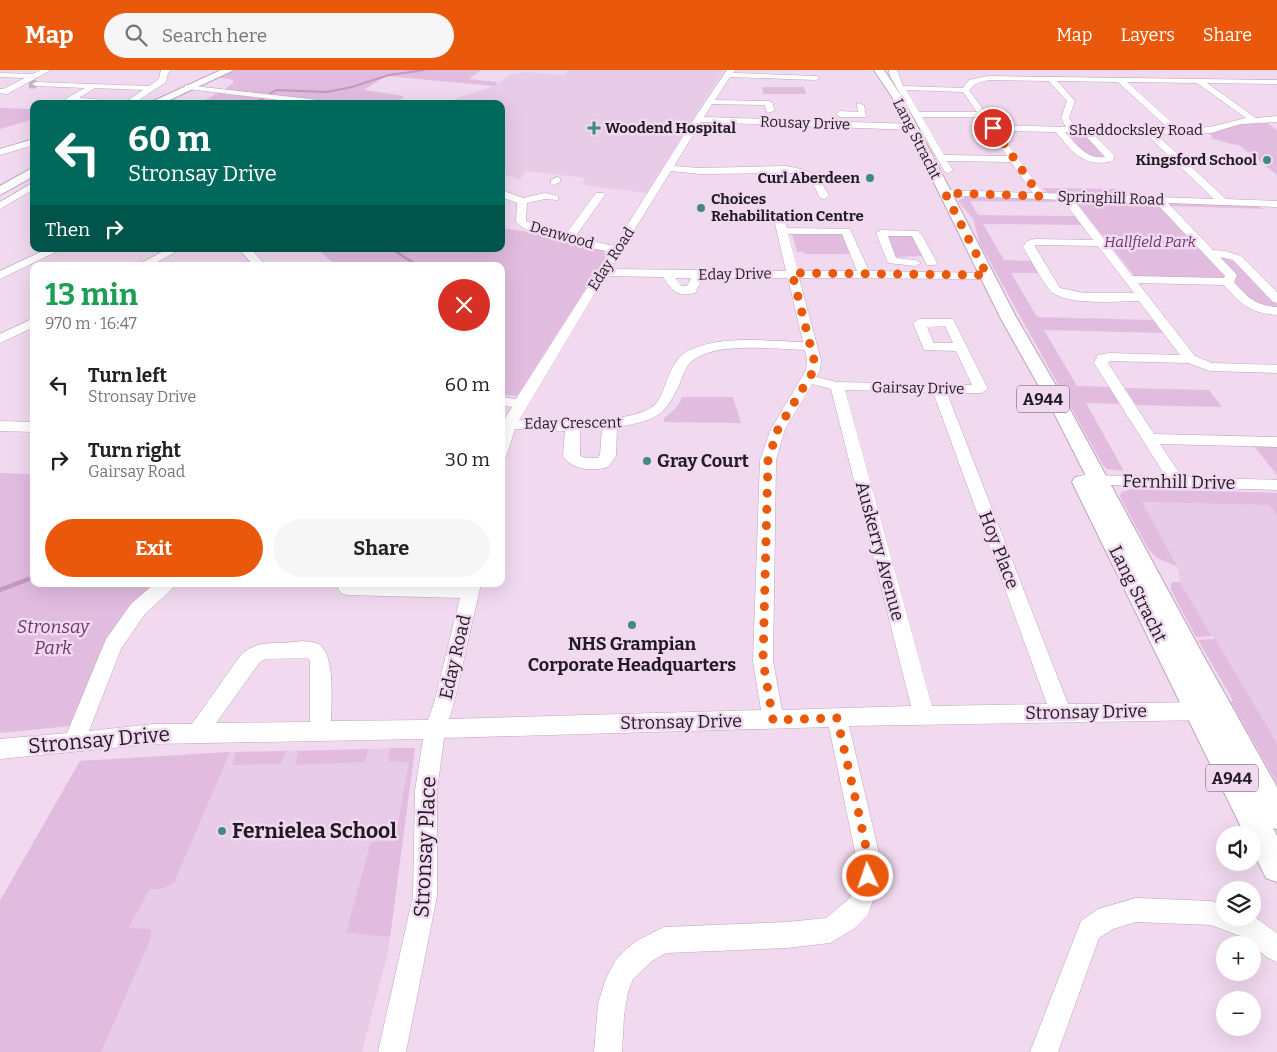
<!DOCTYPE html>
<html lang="en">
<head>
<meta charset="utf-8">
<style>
  :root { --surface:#fff; --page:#f6f6f6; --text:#222; --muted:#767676; --accent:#ea580c }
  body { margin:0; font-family:Bitter,serif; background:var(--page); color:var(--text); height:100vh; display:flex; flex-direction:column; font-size:19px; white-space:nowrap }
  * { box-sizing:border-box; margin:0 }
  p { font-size:16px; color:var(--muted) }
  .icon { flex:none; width:28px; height:28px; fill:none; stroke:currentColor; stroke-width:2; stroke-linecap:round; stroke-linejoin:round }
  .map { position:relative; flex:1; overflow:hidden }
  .details { position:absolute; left:30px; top:192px; width:475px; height:325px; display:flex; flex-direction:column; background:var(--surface); border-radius:10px; box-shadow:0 5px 20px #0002 }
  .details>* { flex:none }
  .guide { position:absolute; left:30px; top:30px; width:475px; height:152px; border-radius:10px; box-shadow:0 5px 20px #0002; background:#00695c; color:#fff; overflow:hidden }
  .fabs { position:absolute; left:1216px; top:756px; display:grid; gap:10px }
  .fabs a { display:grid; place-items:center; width:45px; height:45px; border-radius:50%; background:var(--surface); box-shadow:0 5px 20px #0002; font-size:25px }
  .pin { position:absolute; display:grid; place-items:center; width:42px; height:42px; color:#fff; margin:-21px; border:2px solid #fff; border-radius:50%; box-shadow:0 1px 5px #0007 }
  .me { position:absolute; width:55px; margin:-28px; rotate:357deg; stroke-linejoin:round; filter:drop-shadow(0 0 4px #0008) }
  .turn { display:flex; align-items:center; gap:18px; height:105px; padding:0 15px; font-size:22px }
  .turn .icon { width:65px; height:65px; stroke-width:2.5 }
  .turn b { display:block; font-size:35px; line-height:42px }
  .then { display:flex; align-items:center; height:48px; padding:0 15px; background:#0003; gap:10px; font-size:19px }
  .round { display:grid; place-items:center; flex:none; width:52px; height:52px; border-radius:26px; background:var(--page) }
  .summary { display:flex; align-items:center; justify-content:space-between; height:85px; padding:0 15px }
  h1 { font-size:30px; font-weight:700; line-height:38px; color:#1e9e55 }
  .cta { display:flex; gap:10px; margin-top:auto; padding:10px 15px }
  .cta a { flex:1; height:58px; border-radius:30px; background:var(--accent); color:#fff; font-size:20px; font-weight:700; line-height:58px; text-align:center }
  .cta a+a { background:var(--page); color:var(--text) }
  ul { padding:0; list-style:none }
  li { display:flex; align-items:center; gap:15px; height:75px; padding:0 15px }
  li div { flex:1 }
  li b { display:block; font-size:19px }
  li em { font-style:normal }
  header { display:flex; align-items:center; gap:30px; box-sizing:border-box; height:70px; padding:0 25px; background:var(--accent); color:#fff }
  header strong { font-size:24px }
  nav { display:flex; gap:28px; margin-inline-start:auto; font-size:18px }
  .search { width:350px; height:45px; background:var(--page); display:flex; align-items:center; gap:12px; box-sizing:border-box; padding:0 18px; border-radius:28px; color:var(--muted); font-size:19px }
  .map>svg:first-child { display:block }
</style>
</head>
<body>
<header>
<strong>Map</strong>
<div class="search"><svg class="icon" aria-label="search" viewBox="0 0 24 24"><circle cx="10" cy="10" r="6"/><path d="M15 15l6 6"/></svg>Search here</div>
<nav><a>Map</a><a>Layers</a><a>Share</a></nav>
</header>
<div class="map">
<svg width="1277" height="982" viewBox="0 0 1277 982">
  <rect width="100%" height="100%" fill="#f1d9f0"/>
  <path fill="#e8cbe7" d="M569 0H724L646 123 591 116 582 114 586 108 526 101 520 109 501 104V34H446L459 27 492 17 512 4 526 2 563 5Z
    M1142 432 1277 435V673L1180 512 1178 496Z
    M415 678 388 882 362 982H0V831L80 691 230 682Z"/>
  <path fill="#e1bcdf" d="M236 0H481L469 9 498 12 494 16 386 6 364 20 404 26 396 34H348L326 30 224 20 233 13V10L217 7Z
    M762 17H804L806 24H763Z
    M220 22 279 29 274 34H171L177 30 199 33Z
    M0 38 34 39V49L0 59Z
    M1265 51 1277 60V105L1239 75C1229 75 1222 70 1211 69L1212 66 1209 63 1245 53Z
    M1083 62 1106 86 1104 88 1085 85 1065 63Z
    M1042 118 1118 119 1124 126 1048 123Z
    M967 126 1056 128 1064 132 970 131 978 145 1075 146 1082 155 983 154 1004 190 1034 191 1041 203H1011L1037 247 1153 250 1163 263 1044 260 1077 316 1112 317 1123 334 1086 333 1124 401 1107 399 1103 395 980 174 973 149 958 131Z
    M1077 129 1156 132 1227 205 1222 210 1135 207 1078 135 1074 133Z
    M1167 132 1258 136 1264 139 1170 136Z
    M501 158 530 162 601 179 607 185 517 326 501 324V196H337L317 179H501Z
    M792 163H839L843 165 852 184H805L804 182H797Z
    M906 163 914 166 924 183 922 186 895 187 883 166Z
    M1219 185 1234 189 1277 233V238H1259L1233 214 1236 209 1235 205 1219 188Z
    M1125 318 1209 320 1222 337 1136 335Z
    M682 327H733L741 353 664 352V348C673 342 678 337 682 327Z
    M1253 375H1277V405Z
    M0 403 34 404V514H160L155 517 70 656 0 663Z
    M1132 419 1277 423V446L1269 435 1142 432 1178 497 1157 488 1149 480 1120 427 1121 422Z
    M1173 512H1180L1212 566 1196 567 1171 520V515Z
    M1215 569 1277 673V713L1231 632 1233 630 1198 570Z
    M390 678H415L390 867 346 863 371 772 395 771 409 692 388 691Z
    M369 679 365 692 295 695 298 681Z
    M286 681 281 694 232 695 236 682Z
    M230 682 174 813 161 819H150L128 858 151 859V868L101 982H0V831L80 691Z"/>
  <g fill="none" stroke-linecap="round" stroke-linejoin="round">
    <path stroke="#c498c3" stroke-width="2" d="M253 34 276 20 327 22 352 17 389 5 424 0"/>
    <path stroke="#c498c3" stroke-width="2.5" d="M392 179 418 196"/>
    <path stroke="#c498c3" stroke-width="4.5" d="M0 520 34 507"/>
    <path stroke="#c8b3c7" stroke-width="9" stroke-dasharray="9 4.5" stroke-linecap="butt" d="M29 14H36"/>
    <defs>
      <path id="minor" d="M41 0H51L7 24 0 23V19H3L25 8 0 7V3L33 4Z
        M161 0H171L168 3 166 12 133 34H123L143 20 95 18 79 28 97 29V33L70 32 66 30 67 28 85 18 36 16 32 14 36 12 149 16 159 9Z
        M727 0H735L733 3 816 6 820 8 816 10 730 7 715 30 769 31 773 33 774 41 767 43 765 35 712 34 704 47 912 54 916 57 912 60 701 52 674 96 700 98 786 96 801 99 818 106 829 126 824 129 820 128 811 110 803 105 794 103 700 104 671 101 610 199 786 201 774 149 779 146 784 149 787 158 850 159 869 201 991 203 993 205 987 209 799 208 821 290 820 300 816 307 837 312 972 315 956 281 924 280 913 253 919 249H953L988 319 981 323H947L1068 634 1207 632 1214 635 1217 641 1214 647 1207 650 849 656 882 796 878 816 868 845 855 858 830 873 787 878 666 883 652 891 633 909 628 922 624 946 622 982H594L598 934 605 911 615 891 626 879 638 870 664 857 787 852 826 848 850 828 858 796 829 657 444 668 437 721V826L406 982H378L413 826 415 721 423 669 153 674 0 689V669L67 663 106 569 131 534 154 514H175L172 519 145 544 121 579 89 661 153 654H192L240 586C253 573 265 573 283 573 294 572 308 569 318 574 336 583 331 633 331 651L428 650 434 633 460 528 347 525 341 523 338 518 340 514H481L454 633 449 649 761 640 753 591 760 390 771 359 806 300 807 290 805 280C777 279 722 273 698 287 689 291 685 299 682 308 666 346 658 350 617 357L616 386 608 397C593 401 573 401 563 386L565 361 515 359 506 387 501 388V355L512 337 501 335V327L516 329 610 182C586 176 532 169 516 152L517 133 501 127V120L523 128 545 123 558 126V130L545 129 527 133 526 151 545 159 565 165 596 123H604L605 125 575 167 614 176 694 49ZM788 164H842L857 201H798ZM605 206 663 207C673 221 676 227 695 223L703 208H788L803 272C769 271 721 265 690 280 670 289 668 314 658 331 643 356 546 351 519 350ZM675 208H691L687 216H681ZM945 256 953 273H934L927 257ZM812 314 831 319 911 636 782 640 773 591 776 390 785 359ZM845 320 933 322 1047 634 932 636ZM602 359 600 385 598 388H586L580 386V360ZM308 588 310 591V652L216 653 260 592 265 589Z
        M889 0H897L903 16 963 18 969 10 988 6 1277 10V14L1207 13 1256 48 1277 46V52L1241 54 1211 63 1156 64 1226 129 1277 131V137L1168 133 1213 180 1225 181 1241 186 1277 222V233L1273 232 1233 190 1220 187 1237 205 1234 212C1247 227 1256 236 1277 237V245C1250 243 1242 235 1224 215L1138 213 1195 286 1212 293 1277 295V303L1210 301 1188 293 1110 291 1108 293 1154 364 1277 367V377L1160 374 1182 407 1277 410V420L1079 414 1077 410 1079 406 1085 405 1166 407 1094 293 1098 285 1110 283 1180 285 1139 231C1117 231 1072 236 1053 223 1046 218 1029 187 1023 177L1027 171 1035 169 1093 170 1063 130 941 125 940 123 945 120 1033 123 1011 92 947 91 953 100 948 103 945 102 890 6ZM988 10 1049 11 1067 31 1061 48 1066 57 994 55 969 20 975 14ZM1057 11 1118 12 1169 59 1075 57 1069 48 1075 31ZM1127 12 1197 13 1246 48 1210 57 1179 59ZM906 20 963 22 977 42H919ZM922 47H980L1007 86 944 85ZM998 61 1056 62C1073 83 1084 98 1113 91L1114 85 1092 63 1146 64 1214 129 1043 123ZM1065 62H1082L1105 87C1087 90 1076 74 1065 62ZM1074 130 1156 133 1225 206 1224 208 1132 206ZM1035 175 1098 176 1134 223H1084L1060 218 1035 177Z
        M185 15 337 32 341 34H313L188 19H185Z
        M857 33 864 35 866 47H840L836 44 840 41 858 42Z
        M34 69V75L0 85V79Z
        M557 107 560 108V112L554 115 551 114V110Z
        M34 112V119L0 139V132Z
        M881 160 918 161 922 165 937 193 935 195H927L912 166H888L896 188 915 190 921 193 915 196 888 193 876 163Z
        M47 179H62L0 209V201Z
        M167 179H181L150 196H136Z
        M239 179H251L266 196H254Z
        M34 248V257L0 273V264Z
        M0 351 34 352V362L0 361Z
        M1136 828 1211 831 1225 836V848H1252V845L1277 863V892L1268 888 1240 866 1211 855 1136 852 1113 859 1099 868 1058 982H1030L1081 851 1098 839Z"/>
      <path id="major" d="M221 0H234L161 34H147Z
        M874 0H884L902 27 1016 247 1073 345 1203 585 1277 717V759L1273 758 1277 766V812L1266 808 1252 780V765H1245L1072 412 1075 407 1086 406 1055 345 1000 247 892 27Z
        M34 97V106L0 125V116Z"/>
    </defs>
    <use href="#minor" stroke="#bca6bb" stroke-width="1"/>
    <use href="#major" stroke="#bca6bb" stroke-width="2"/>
    <use href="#minor" fill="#fff" fill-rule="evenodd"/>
    <use href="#major" fill="#fff" fill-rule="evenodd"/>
  </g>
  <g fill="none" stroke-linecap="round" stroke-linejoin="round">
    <path stroke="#ea580c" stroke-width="9" stroke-dasharray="0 16.2" d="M868 806 870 796 860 749 837 648 773 650 763 591 768 390 778 359 814 300V290L792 203 987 205 945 123 1040 126 993 58"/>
  </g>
  <g fill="#428984" stroke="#f1d9f0" stroke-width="2">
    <path d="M591.5 50.5h5v5h5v5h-5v5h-5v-5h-5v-5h5z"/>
    <circle cx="1267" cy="90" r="5"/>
    <circle cx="870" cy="108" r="5"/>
    <circle cx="701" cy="138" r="5"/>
    <circle cx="647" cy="391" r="5"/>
    <circle cx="632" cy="555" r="5"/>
    <circle cx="222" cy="761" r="5"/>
  </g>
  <g text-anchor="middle" stroke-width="5" stroke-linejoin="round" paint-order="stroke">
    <g font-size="15" fill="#221a22" stroke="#f1d9f0">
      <text transform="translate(805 53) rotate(2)" y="5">Rousay Drive</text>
      <text x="1136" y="65">Sheddocksley Road</text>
      <text transform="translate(917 69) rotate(63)" y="5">Lang Stracht</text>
      <text transform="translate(1111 128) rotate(2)" y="5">Springhill Road</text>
      <text transform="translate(562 165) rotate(16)" y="5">Denwood</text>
      <text transform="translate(611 189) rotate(-57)" y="5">Eday Road</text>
      <text transform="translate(735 204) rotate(-1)" y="5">Eday Drive</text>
      <text transform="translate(918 318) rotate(1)" y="5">Gairsay Drive</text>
      <text transform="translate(573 353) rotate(-1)" y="5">Eday Crescent</text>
    </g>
    <g font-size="15" font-weight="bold" fill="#221a22" stroke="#f1d9f0" text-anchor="start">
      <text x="605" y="63">Woodend Hospital</text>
      <text x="1257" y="95" text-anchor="end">Kingsford School</text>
      <text x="860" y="113" text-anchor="end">Curl Aberdeen</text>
      <text x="711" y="134">Choices<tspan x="711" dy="17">Rehabilitation Centre</tspan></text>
    </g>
    <g font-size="15" font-style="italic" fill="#6c366d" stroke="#f1d9f0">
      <text x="1150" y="177">Hallfield Park</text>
    </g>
    <g fill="#f1d9f0" stroke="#605360" stroke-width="1">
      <rect x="1017" y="315.5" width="52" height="27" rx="4"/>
      <rect x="1206" y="694.5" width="52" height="27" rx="4"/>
    </g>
    <g font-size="16" font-weight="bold" fill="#221a22">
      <text x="1043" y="335">A944</text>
      <text x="1232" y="714">A944</text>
    </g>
    <g font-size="18" font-weight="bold" fill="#221a22" stroke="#f1d9f0" text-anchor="start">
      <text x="657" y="397">Gray Court</text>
      <text x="632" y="580" text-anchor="middle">NHS Grampian<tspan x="632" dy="21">Corporate Headquarters</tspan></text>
    </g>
    <g font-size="18" fill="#221a22" stroke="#f1d9f0">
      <text transform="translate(1179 412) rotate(1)" y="6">Fernhill Drive</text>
      <text transform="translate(999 480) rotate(69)" y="6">Hoy Place</text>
      <text transform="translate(880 481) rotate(75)" y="6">Auskerry Avenue</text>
      <text transform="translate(1138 524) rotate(63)" y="6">Lang Stracht</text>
      <text transform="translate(455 587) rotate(-77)" y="6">Eday Road</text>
      <text transform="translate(1086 642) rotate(-1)" y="6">Stronsay Drive</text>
      <text transform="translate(681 652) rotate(-1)" y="6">Stronsay Drive</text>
    </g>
    <g font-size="18" font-style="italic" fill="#6c366d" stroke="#f1d9f0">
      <text x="53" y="563">Stronsay<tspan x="53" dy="21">Park</tspan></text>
    </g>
    <g font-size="21" fill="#221a22" stroke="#f1d9f0">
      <text transform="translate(99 670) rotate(-5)" y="7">Stronsay Drive</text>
      <text transform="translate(425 777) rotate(-87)" y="7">Stronsay Place</text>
    </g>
    <g font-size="21" font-weight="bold" fill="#221a22" stroke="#f1d9f0" text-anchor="start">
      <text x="232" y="768">Fernielea School</text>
    </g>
  </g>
</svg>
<div class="fabs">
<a><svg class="icon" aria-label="sound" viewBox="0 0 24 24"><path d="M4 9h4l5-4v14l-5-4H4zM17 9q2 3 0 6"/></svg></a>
<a><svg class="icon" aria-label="layers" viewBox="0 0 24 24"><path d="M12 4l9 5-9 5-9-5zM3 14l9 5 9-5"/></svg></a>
<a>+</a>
<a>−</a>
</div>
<div class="pin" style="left:993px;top:58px;background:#d93025"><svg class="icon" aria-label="arrive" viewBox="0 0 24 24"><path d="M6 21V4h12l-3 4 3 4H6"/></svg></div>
<svg class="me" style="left:868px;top:806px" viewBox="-20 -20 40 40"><circle r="17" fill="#ea580c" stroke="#fff" stroke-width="3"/><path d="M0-11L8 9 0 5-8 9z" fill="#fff"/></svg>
<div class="guide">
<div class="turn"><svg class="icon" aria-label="left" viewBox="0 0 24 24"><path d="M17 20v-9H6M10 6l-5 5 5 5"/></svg><div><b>60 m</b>Stronsay Drive</div></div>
<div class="then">Then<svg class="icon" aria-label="right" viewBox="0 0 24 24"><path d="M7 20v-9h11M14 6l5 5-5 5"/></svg></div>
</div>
<section class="details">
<div class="summary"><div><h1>13 min</h1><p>970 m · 16:47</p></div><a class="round" style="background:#d93025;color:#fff"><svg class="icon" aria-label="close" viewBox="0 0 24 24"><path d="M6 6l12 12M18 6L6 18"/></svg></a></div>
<ul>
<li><svg class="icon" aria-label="left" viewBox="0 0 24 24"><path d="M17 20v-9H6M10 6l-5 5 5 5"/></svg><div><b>Turn left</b><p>Stronsay Drive</p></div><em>60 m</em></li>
<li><svg class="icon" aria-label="right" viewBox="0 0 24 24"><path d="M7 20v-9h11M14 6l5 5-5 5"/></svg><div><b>Turn right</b><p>Gairsay Road</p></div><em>30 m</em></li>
</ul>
<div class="cta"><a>Exit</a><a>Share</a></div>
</section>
</div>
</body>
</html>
